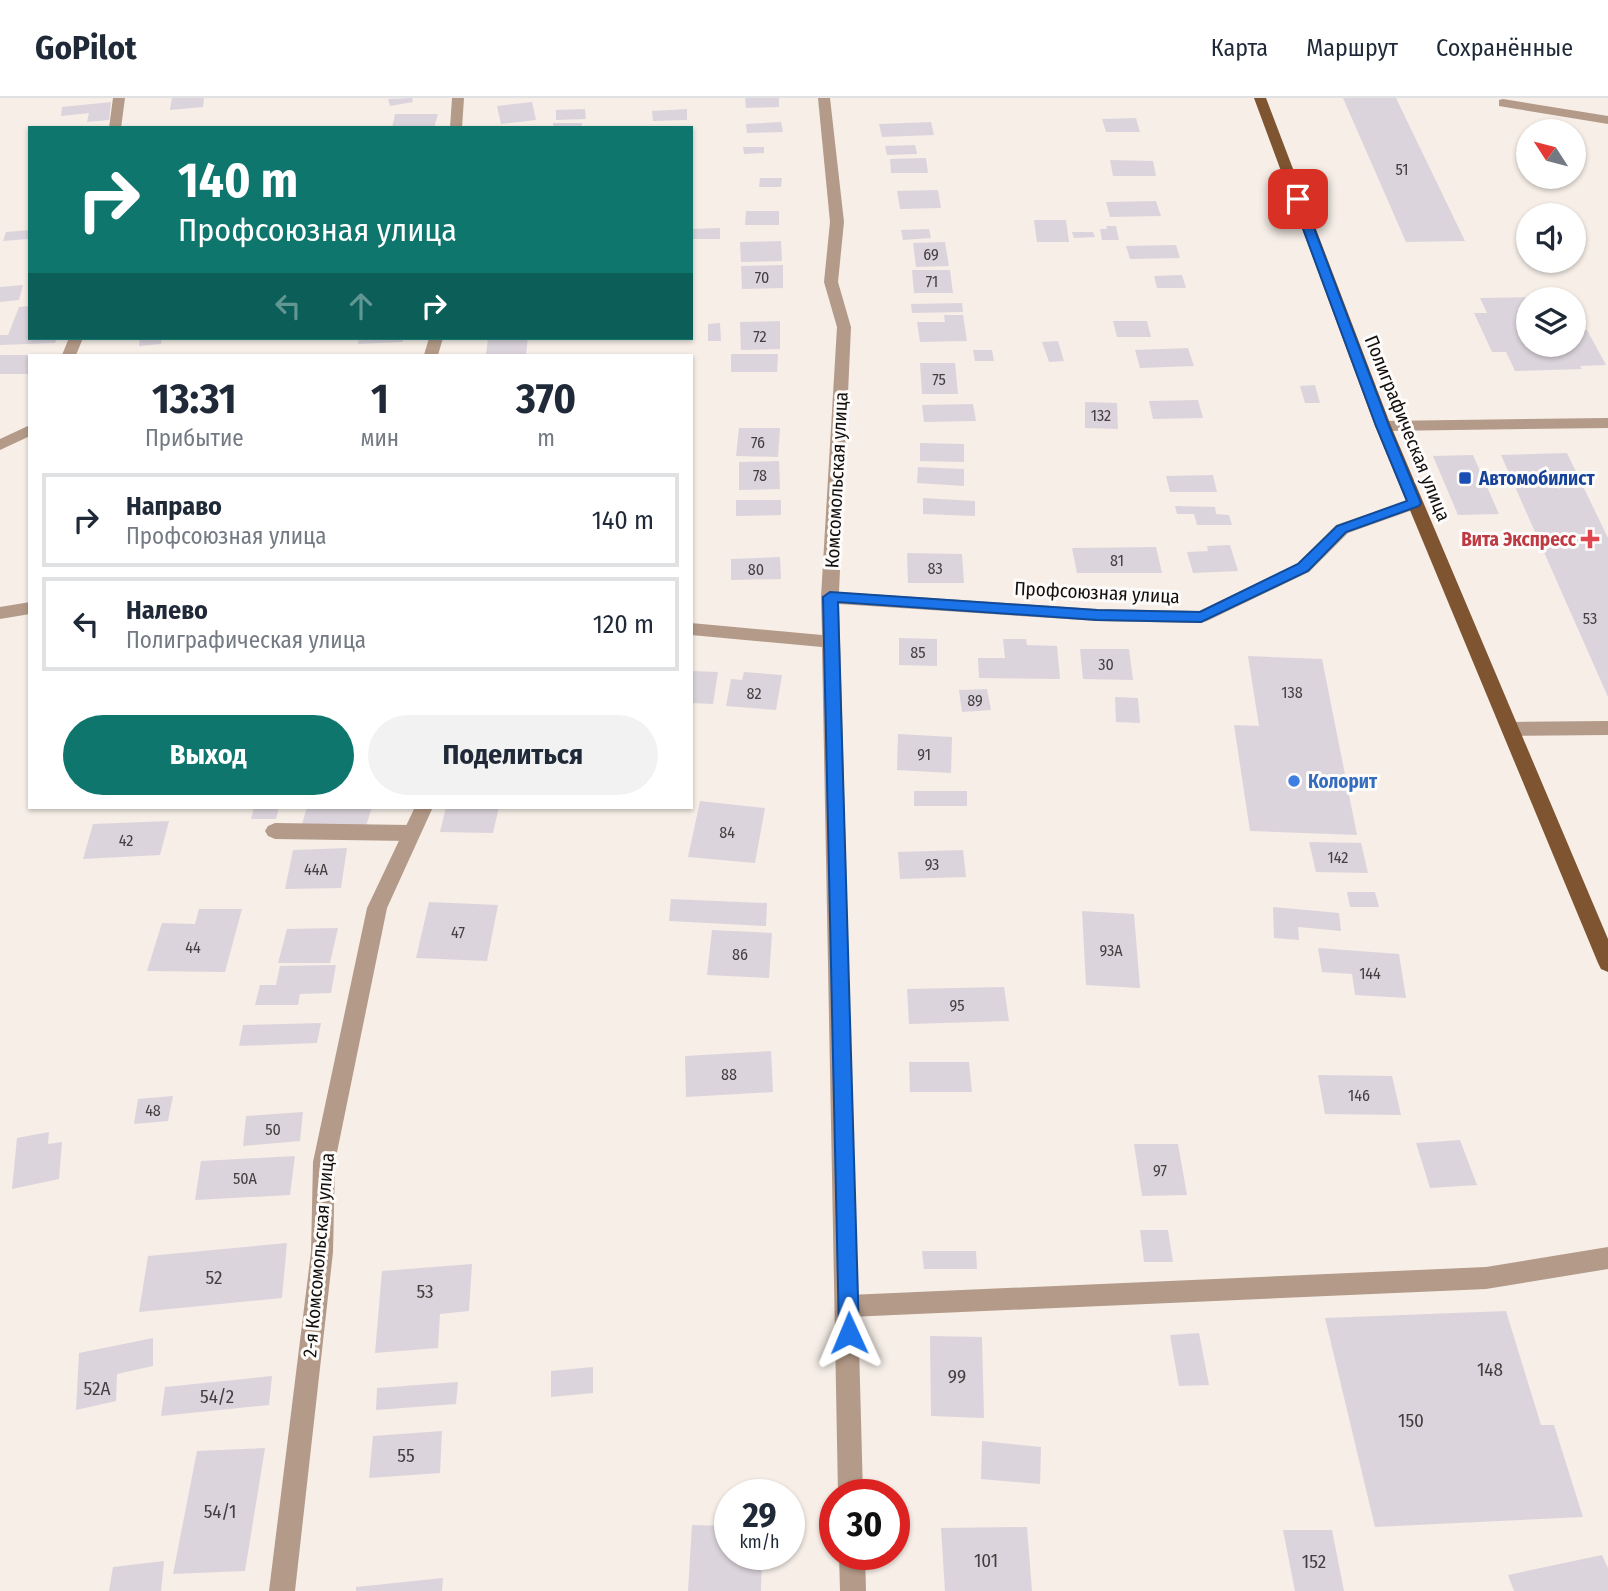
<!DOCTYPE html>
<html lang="ru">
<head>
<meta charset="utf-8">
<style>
  :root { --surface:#fff; --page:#f2f2f3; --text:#1f2937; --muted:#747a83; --line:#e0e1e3; --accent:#0f766e }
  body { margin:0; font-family:"Fira Sans Condensed",sans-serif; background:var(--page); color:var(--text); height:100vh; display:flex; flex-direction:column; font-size:26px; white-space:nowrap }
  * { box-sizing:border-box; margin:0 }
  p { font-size:23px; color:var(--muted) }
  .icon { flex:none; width:38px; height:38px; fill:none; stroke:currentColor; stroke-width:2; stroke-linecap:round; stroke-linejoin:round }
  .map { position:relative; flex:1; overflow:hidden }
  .drawer { position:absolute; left:28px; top:256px; width:665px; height:455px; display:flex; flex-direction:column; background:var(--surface); border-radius:0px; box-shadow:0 2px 5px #0004 }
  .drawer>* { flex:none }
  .banner { position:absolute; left:28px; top:28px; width:665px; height:214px; border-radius:0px; box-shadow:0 2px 5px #0004; background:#0f766e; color:#fff; overflow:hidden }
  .needle { width:46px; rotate:306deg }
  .controls { position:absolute; left:1516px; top:21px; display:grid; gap:14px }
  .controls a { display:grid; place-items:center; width:70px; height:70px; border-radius:50%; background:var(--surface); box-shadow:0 2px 5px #0004; font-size:35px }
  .speed { position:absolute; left:714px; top:1381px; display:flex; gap:14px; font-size:35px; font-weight:700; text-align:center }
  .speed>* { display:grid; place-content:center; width:91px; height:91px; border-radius:50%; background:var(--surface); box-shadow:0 2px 5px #0004; line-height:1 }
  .speed small { font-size:18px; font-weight:400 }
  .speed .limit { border:10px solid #d22; background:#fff; color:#111 }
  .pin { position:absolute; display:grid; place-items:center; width:60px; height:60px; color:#fff; margin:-30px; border-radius:14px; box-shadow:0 4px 10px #0006 }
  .me { position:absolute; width:77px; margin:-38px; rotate:359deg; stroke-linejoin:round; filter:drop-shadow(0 0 5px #0008) }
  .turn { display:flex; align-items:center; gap:24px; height:147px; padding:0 35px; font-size:32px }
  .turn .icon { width:91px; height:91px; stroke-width:2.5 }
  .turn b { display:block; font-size:49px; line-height:60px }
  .lanes { display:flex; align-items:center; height:66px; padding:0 35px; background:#0003; justify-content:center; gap:35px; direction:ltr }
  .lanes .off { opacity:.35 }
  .eta { display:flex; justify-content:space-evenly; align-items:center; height:119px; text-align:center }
  .eta b { font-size:42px; font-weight:700; line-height:49px }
  .primary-button { display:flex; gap:14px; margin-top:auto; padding:14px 35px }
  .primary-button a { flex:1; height:80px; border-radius:42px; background:var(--accent); color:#fff; font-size:28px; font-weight:700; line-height:80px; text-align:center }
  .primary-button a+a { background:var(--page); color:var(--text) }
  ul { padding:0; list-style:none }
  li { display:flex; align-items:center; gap:21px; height:94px; margin:0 14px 10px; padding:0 21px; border:4px solid var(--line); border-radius:0px }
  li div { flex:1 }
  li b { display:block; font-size:26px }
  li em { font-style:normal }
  header { display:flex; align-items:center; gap:42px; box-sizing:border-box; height:98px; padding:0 35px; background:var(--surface); border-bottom:2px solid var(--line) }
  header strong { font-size:33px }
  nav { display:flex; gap:38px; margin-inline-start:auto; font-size:24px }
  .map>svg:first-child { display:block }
</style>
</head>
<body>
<header>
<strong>GoPilot</strong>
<nav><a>Карта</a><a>Маршрут</a><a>Сохранённые</a></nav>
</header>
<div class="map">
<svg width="1608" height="1493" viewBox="0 0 1608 1493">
  <rect width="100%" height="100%" fill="#f6eee7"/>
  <path fill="#dcd4dc" d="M172 0H204L203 9 170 12Z
    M412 0 413 4 390 8 388 1Z
    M745 0H779V9L746 10Z
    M1343 0H1396L1465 143 1406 144Z
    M111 4 109 22 87 24 89 15 61 18 62 9Z
    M532 4 536 22 501 26 497 8Z
    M585 11 586 21 556 22V12Z
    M687 11V22L653 23 652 13Z
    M395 16H438L434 30H392Z
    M1136 20 1140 34H1106L1102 21Z
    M781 24 783 34 747 35 746 26Z
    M931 24 934 37 882 39 879 26Z
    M553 25H582L581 30H553Z
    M915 47 917 56 887 57 885 48Z
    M743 49H764V55L744 56Z
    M926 60 928 75H891L890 61Z
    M1110 62 1153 63 1156 78H1113Z
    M760 80H782L781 89H759Z
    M938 92 941 110 900 111 897 93Z
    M1156 103 1161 118 1110 119 1106 104Z
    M746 113H779V127H745Z
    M1034 122H1066L1069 144H1037Z
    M1106 128H1116L1119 142H1102L1100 131H1107Z
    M720 130V141H691V131Z
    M929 131 931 140 903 142 901 132Z
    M30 132 28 141 3 143 6 134Z
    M1072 134H1093L1095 139 1074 140Z
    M781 143 782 163 741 164 740 144Z
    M945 144 949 168 916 169 913 145Z
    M1176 147 1180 160 1130 161 1126 148Z
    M783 167V190L742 191 741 168Z
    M912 172H950L953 195H914Z
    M1182 177 1186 190H1157L1154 178Z
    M23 187 19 202 0 204V189Z
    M1540 199 1542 201H1528V247H1573V233L1587 232 1606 267 1580 268 1582 271 1515 273 1506 254H1492L1474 215H1487L1480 200Z
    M962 205 963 214 912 215 911 206Z
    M30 208V240H57L55 245 0 247V237H8L19 209Z
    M944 217H963L967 243 920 244 917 224H945Z
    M780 223V251L741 252 740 224Z
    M1113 223H1147L1151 239H1117Z
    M720 225 721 243H708V226Z
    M140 240H162L161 246 139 248Z
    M359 240H403V244L358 246Z
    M488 240H528L526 256 486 257Z
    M1058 243 1064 263 1049 264 1042 244Z
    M1188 250 1194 268 1140 270 1135 252Z
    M973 252H992L994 263H975Z
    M731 256H778L777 274H731Z
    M0 257H30L29 276H0Z
    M920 265H955L958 296H922Z
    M1315 287 1320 305H1305L1300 288Z
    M1198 302 1203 320 1153 321 1149 303Z
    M1085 304 1117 305 1118 331 1085 330Z
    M973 306 976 323 924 324 922 307Z
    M739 330H780L778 359 736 358Z
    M920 345 964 346V364L920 363Z
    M1567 355 1608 440V599L1501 357Z
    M1473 357 1499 416 1458 417 1433 358Z
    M779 363 780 391 739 392V364Z
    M918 369 964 371V388L917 385Z
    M1213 377 1217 394H1170L1166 378Z
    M923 400 975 403V418L923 416Z
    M736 402H781V417L736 418Z
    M1175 408 1215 409 1216 416 1229 417 1232 427H1197L1194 416H1177Z
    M1230 447 1238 473 1193 475 1187 454 1208 453 1207 448Z
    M1156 449 1162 475H1077L1072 450Z
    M907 455 962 456 964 485H908Z
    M780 459 781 481 731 482V461Z
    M899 540 937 541V568L899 567Z
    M1003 541H1026L1027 547 1057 548 1060 581 979 580 978 560H1005Z
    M1080 551H1129L1133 582 1083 581Z
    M1248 558 1322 561 1357 737 1250 733 1234 627 1259 628Z
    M691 573 718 574 713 606 691 605Z
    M744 574 782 577 776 612 726 608 731 581 742 582Z
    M987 591 991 612 962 614 959 592Z
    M1115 599 1138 600 1140 625 1116 624Z
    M898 636 952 639 951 675 897 672Z
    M914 693H967V708H914Z
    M700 703 765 710 755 765 688 759Z
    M254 709H279L276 721H251Z
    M307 709H372L366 728 302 726Z
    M446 709H499L493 735 440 734Z
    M169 723 160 757 83 761 93 726Z
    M1309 744 1361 745 1368 775 1316 774Z
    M347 750 341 790 285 791 293 752Z
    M963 752 966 779 900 781 898 754Z
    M1347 794H1375L1379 809H1350Z
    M671 801 767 805 766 828 669 823Z
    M429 804 498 807 487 863 416 860Z
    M1273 809 1339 815 1341 833 1298 829 1299 842 1274 840Z
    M199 811H242L225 874 147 873 162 825 195 826Z
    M1082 813 1134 816 1140 890 1086 887Z
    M338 830 330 865H278L287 831Z
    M712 832 772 835 769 880 707 877Z
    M1318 850 1399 856 1406 900 1355 897 1352 876 1322 874Z
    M336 867 331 895 300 896 298 907H255L260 887H276L280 868Z
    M1004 889 1009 923 909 926 907 891Z
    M321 925 317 945 239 948 243 927Z
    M771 953 773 994 686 999 685 958Z
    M909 964H969L972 994H910Z
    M1318 977 1392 978 1401 1017 1325 1016Z
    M173 998 168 1023 134 1026 138 1001Z
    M303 1014 300 1043 243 1048 246 1018Z
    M49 1034 48 1046 62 1044 59 1081 12 1091 17 1040Z
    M1460 1042 1477 1087 1430 1090 1416 1045Z
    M1134 1046H1178L1187 1097 1142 1098Z
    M295 1058 290 1097 195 1102 201 1063Z
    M1140 1132H1168L1173 1164H1144Z
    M287 1145 282 1200 139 1214 148 1158Z
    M922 1153H976L977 1171H924Z
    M472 1166 469 1213 440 1216 438 1250 375 1255 382 1173Z
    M1506 1213 1541 1327H1554L1583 1419 1375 1429 1325 1220Z
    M1199 1235 1209 1287 1179 1288 1170 1237Z
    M930 1238 982 1239 984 1320 931 1318Z
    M153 1240V1268L117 1276 116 1303 76 1312 79 1255Z
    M593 1269V1295L551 1299V1273Z
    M272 1278 269 1307 161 1318 165 1289Z
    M458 1284 456 1306 376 1312 377 1290Z
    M442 1333 440 1375 369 1380 373 1338Z
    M982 1343 1041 1349 1040 1386 981 1381Z
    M265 1350 245 1473 173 1476 197 1353Z
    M692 1427 729 1428 730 1456H762L761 1493H688Z
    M1027 1429 1032 1493H945L941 1430Z
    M1283 1432H1332L1344 1493H1295Z
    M1602 1457 1608 1470V1493H1514L1508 1477Z
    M164 1463 161 1493H109L113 1469Z
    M443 1480 442 1493H356V1489Z"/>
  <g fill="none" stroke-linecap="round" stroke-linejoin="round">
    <path fill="#b49a88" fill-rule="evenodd" d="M1503 1 1608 18V26L1499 8V2Z
      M1608 320V330L1383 333 1375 328 1383 323Z
      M1415 400 1423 405 1421 409 1348 435 1309 474 1207 523 1201 525 1192 519 1195 515 1297 466 1336 427Z
      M1608 623V637L1510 638 1504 636 1501 631 1504 626 1510 624Z
      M275 725 410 727 417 730 420 735 417 740 410 743 275 741 268 738 265 733 268 728Z
      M1608 1149V1171L1486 1191 849 1219 841 1216 837 1208 841 1200 849 1197 1486 1169Z"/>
    <path fill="#b49a88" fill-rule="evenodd" d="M113 0H125L121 30H109Z
      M452 0H464L462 30H450Z
      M818 0H830L844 124 838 184 851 229 839 494 1097 511 1201 513 1210 519 1201 525 1097 523 839 506 863 1396H838L822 549 691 537V525L822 537 821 499 837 229 824 184 830 124Z
      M69 240H83L76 257H62Z
      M429 240H443L438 257H424Z
      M30 327V338L0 352V341Z
      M30 504V516L0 521V509Z
      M415 709H433L387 810 335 1064 333 1154 295 1493H269L311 1154 313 1064 367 810Z
      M839 1456H865L866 1493H840Z"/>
    <path fill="#7f5431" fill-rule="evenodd" d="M1254 0H1266L1391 328 1608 841V874L1601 871 1598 865 1375 328Z"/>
  </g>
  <path fill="#1a73e8" stroke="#114b97" stroke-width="2" d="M1294 99 1303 101 1389 328 1421 405 1419 408 1346 434 1308 473 1201 524 1097 522 838 504 859 1235 856 1242 849 1244 842 1242 839 1235 823 499 830 494 1097 512 1200 514 1298 466 1337 428 1407 403 1376 328 1292 101Z"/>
  <rect fill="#1a4fb4" stroke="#fefcfb" stroke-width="2.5" x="1458" y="373" width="14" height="14" rx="3.5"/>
  <path fill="#e0444e" stroke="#fefcfb" stroke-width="2.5" d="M1586.5 430.5h7v7h7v7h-7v7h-7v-7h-7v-7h7z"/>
  <circle fill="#3f7fe0" stroke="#fefcfb" stroke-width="2.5" cx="1294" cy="683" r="7"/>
  <g text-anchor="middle" stroke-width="6" stroke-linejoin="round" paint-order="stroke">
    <g font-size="16" fill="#444041">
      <text x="1402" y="77">51</text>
      <text x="931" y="162">69</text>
      <text x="762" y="185">70</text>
      <text x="932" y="189">71</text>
      <text x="760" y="244">72</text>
      <text x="939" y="287">75</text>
      <text x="1101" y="323">132</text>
      <text x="758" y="350">76</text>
      <text x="760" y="383">78</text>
      <text x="1117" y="468">81</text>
      <text x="935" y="476">83</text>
      <text x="756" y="477">80</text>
      <text x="1590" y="526">53</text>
      <text x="918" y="560">85</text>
      <text x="1106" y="572">30</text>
      <text x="1292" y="600">138</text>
      <text x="754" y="601">82</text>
      <text x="975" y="608">89</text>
      <text x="924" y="662">91</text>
      <text x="727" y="740">84</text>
      <text x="126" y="748">42</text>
      <text x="1338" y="765">142</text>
      <text x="932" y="772">93</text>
      <text x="316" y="777">44А</text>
      <text x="458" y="840">47</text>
      <text x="193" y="855">44</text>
      <text x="1111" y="858">93А</text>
      <text x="740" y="862">86</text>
      <text x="1370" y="881">144</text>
      <text x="957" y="913">95</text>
      <text x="729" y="982">88</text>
      <text x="1359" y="1003">146</text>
      <text x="153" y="1018">48</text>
      <text x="273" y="1037">50</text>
      <text x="1160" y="1078">97</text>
      <text x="245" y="1086">50А</text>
    </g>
    <g font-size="19" fill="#120f0d" stroke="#fefcfb">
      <text transform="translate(1408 330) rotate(68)" y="7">Полиграфическая улица</text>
      <text transform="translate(836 382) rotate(-87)" y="7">Комсомольская улица</text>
      <text transform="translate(1097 494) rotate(3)" y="7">Профсоюзная улица</text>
      <text transform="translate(318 1157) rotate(-85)" y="7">2-я Комсомольская улица</text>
    </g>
    <g font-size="19" font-weight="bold" fill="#164399" stroke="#fefcfb" text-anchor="start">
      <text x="1479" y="387">Автомобилист</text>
    </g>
    <g font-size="19" font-weight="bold" fill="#be3a42" stroke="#fefcfb" text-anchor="end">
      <text x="1576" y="448">Вита Экспресс</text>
    </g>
    <g font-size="19" font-weight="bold" fill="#366cbe" stroke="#fefcfb" text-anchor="start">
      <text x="1308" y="690">Колорит</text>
    </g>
    <g font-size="19" fill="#444041">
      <text x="214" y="1186">52</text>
      <text x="425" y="1200">53</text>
      <text x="1490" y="1278">148</text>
      <text x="957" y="1285">99</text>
      <text x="97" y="1297">52А</text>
      <text x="217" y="1305">54/2</text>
      <text x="1411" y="1329">150</text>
      <text x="406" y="1364">55</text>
      <text x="220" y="1420">54/1</text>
      <text x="986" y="1469">101</text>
      <text x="1314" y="1470">152</text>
    </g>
  </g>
</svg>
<div class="controls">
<a><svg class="needle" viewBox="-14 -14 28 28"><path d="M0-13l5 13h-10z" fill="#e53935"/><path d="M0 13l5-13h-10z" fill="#747a83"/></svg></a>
<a><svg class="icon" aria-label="sound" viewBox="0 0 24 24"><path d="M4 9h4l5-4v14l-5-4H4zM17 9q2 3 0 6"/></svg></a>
<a><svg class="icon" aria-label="layers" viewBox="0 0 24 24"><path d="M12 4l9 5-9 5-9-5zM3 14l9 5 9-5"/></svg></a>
</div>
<div class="speed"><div>29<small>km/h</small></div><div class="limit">30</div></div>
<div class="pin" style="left:1298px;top:101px;background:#d93025"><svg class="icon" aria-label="arrive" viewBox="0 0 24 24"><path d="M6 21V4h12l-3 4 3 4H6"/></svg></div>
<svg class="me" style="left:849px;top:1235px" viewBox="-20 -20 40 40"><path d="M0-17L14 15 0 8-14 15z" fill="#1a73e8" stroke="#fff" stroke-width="4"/></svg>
<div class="banner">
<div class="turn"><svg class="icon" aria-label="right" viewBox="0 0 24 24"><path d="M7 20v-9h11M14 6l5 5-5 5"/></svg><div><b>140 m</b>Профсоюзная улица</div></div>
<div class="lanes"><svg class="icon off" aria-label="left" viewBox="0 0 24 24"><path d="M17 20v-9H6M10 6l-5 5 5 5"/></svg><svg class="icon off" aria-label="ahead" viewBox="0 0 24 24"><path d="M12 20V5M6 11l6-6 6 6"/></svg><svg class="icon" aria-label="right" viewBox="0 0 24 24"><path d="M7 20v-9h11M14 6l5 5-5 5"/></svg></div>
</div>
<section class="drawer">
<div class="eta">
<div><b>13:31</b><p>Прибытие</p></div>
<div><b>1</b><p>мин</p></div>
<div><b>370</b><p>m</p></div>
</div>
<ul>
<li><svg class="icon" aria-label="right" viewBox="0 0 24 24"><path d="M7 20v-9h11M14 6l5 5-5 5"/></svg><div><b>Направо</b><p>Профсоюзная улица</p></div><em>140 m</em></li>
<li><svg class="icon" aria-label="left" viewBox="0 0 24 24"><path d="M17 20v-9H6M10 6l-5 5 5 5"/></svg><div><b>Налево</b><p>Полиграфическая улица</p></div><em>120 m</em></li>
</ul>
<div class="primary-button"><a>Выход</a><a>Поделиться</a></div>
</section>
</div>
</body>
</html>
